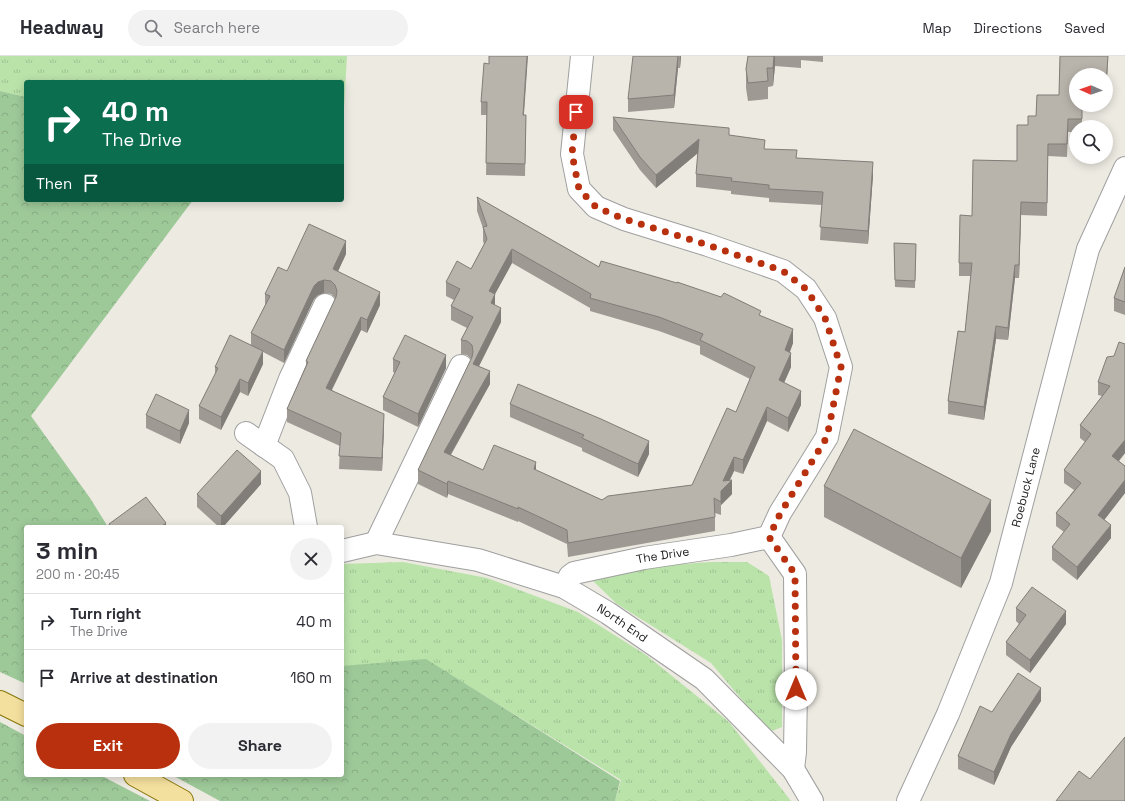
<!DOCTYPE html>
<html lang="en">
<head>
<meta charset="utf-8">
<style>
  :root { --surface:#fff; --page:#f2f2f3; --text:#2b2b33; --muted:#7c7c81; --line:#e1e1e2; --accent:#b8300e }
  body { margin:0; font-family:"Space Grotesk",sans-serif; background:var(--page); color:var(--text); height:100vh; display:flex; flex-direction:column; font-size:15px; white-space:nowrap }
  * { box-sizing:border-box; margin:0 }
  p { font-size:13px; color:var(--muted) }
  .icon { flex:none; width:22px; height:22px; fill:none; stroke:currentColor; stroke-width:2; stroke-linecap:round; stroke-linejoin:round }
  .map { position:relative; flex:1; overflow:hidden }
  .panel { position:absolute; left:24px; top:469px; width:320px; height:252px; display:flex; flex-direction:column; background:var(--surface); border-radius:4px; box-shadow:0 2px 10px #0003 }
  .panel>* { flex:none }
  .guide { position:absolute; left:24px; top:24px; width:320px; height:122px; border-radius:4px; box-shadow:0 2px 10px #0003; background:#0b6e4f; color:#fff; overflow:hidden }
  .needle { width:26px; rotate:272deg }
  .fabs { position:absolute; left:1069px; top:12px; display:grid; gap:8px }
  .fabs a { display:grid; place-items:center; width:44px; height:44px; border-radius:50%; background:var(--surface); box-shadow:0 2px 10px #0003; font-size:20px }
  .pin { position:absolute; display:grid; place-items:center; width:34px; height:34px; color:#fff; margin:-17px; border-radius:8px; box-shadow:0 2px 6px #0006 }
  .me { position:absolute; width:44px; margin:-22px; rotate:0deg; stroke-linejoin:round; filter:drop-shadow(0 0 3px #0008) }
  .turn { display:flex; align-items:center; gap:14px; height:84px; padding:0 12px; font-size:18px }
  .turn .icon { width:52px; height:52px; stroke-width:2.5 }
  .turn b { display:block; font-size:28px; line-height:34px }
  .then { display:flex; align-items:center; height:38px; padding:0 12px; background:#0003; gap:8px; font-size:15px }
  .round { display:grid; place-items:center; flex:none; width:42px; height:42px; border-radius:21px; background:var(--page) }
  .head { display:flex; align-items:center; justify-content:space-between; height:68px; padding:0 12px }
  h1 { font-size:24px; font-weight:700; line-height:30px }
  .cta { display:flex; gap:8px; margin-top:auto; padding:8px 12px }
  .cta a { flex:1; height:46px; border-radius:24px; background:var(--accent); color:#fff; font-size:16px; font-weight:700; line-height:46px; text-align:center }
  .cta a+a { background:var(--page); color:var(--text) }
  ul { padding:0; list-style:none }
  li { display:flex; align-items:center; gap:12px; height:56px; padding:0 12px; border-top:1px solid var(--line) }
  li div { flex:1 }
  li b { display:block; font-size:15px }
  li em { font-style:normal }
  header { display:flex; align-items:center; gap:24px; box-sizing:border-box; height:56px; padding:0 20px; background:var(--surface); border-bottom:1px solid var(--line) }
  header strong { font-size:19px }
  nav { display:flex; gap:22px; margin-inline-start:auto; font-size:14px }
  .search { width:280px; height:36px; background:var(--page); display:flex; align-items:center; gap:10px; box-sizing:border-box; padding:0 14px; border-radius:22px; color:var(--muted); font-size:15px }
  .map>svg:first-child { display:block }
</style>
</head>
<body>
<header>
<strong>Headway</strong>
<div class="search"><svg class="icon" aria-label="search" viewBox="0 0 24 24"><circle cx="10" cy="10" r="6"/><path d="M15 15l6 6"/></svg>Search here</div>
<nav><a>Map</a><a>Directions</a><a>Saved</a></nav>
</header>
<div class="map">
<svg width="1125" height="745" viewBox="0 0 1125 745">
  <defs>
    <pattern id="grass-tufts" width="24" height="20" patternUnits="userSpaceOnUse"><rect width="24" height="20" fill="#bae3aa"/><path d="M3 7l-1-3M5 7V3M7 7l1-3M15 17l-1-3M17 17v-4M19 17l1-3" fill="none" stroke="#9fc292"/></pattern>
    <pattern id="forest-crowns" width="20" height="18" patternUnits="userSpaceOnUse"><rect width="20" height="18" fill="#9dc898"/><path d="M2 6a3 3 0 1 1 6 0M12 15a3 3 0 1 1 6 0" fill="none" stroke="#87ab82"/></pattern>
  </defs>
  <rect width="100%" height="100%" fill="#eceae1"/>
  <path fill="url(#grass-tufts)" d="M0 0H347L342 87V26H26V41L0 35Z
    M403 506 487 522 578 556 646 599 729 666 791 745H615L621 724 428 605 342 611V508Z
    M712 506H747L769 520 782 584V671L772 675 753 657 711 607 617 548 593 525 610 513Z"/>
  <path fill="url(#forest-crowns)" d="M0 35 26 41V144H193L31 360 90 442 108 471H26V627H24L0 616Z
    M426 603 620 725 615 745H220L172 719H342V610Z
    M0 666 26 680V719H100L150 745H0Z"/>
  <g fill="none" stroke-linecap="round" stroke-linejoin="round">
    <defs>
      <g id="minor">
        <path d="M582 0 572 98 579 133 596 151 624 163 708 189 783 215 806 233 825 262 841 311 827 381 780 457 769 481"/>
        <path d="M246 377 283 403 300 437 306 471"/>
        <path d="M264 390 290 323 325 249"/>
        <path d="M769 481 795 518 796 633 795 696 793 713"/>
        <path d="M376 487 461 310"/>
        <path id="s1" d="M342 495 376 487 478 504 564 531 608 557 704 623 793 713 812 745"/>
        <path id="s2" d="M564 531 570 520 574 517 644 502 731 489 769 481"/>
        <path id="s3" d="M908 745 948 658 1001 527 1088 193 1125 112"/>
      </g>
      <path id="major" d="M0 646 26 659
        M135 719 182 745"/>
    </defs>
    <use href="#minor" stroke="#9f9f9f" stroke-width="24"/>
    <use href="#major" stroke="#87770a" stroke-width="24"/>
    <use href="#minor" stroke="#fff" stroke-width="22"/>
    <use href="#major" stroke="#f4e09e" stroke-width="22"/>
  </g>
  <path fill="#9e9a93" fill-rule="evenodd" d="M637 0H681L680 12H678L674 52 628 56V43Z
    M748 0H823V6L801 4V12L775 10 773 30 768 31V43L748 45 746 32V13Z
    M1060 0H1108L1106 41V19H1076V49H1082V71H1076V76H1068L1067 101 1048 100 1047 160 1021 159 1019 222H1015L1008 284 996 283 984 364 948 358V345L958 275 965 276 971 220H959V207L960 159 972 160 973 104 1017 105V69H1028V60H1036L1037 39H1059Z
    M489 8 524 59H526L525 120 486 119 487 59H481V46Z
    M613 61 729 79 765 93 797 102 873 119 868 188 820 184 822 149 769 146V142L731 138V135L696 131V118L698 97 656 132 640 114 613 74Z
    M477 141 599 211 761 260 793 287 790 296 791 311 784 327 801 349 788 376 767 365 743 418 734 415 730 424 732 438 721 449V459L715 457V475L568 501 567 488 518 465V466L448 438 447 442 418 428V414L471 303 467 299 461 298V284L467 272 451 264V250L454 244 446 240V226L471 213 484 188 483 185V172L477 155ZM512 207 590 252V255L659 275 700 290V298L750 323 736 356 692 429 602 444 536 414H483L451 399 490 328 479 310 501 266 495 249V238Z
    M894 187 916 188 915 232 895 231Z
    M346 198 338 215 380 249 367 277 361 274 332 334 384 371 382 415 339 413 340 390 287 366V353L306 309V305L336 243 331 238 324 237 318 239 314 243 284 307 263 296V308L248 340 240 336 221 374 199 363V350L215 319V311L251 290V277L265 249V238L287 215Z
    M1125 211V259L1114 255V242Z
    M1125 288V397L1119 405 1125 410V437L1104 464 1111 482 1077 524 1052 504V491L1064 476 1056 470V457L1074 434 1064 427V414L1085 386 1080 382V369L1102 340 1098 339V326L1114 300Z
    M393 303 446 312 418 371 383 354V341L395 317 393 316Z
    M510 348 649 398 638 421 582 395V392L510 361Z
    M146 359 189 367 180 388 146 372Z
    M261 428 223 471H219L197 451V438Z
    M824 430 991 475 961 532 824 461Z
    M1016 552 1066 568 1030 617 1006 599V586L1019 568 1016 565Z
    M1041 645 1011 691 994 729 958 713V700L992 656Z"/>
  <path fill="#817d78" d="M527 0H528L523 72V59Z
    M678 0V12L674 52V39Z
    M680 0H681L680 12Z
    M774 0H775V10L773 30V12Z
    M1108 0 1106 41V28Z
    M699 83V96L656 132V119Z
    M873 106V119L868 188V175Z
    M1021 146V159L1019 222V209Z
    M346 185V198L333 226V213Z
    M512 193V207L489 249V235Z
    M1015 209V222L1008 284V272Z
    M324 224V237L318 239 314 243 284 307V294L314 230 318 226Z
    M380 236V249L367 277V264Z
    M495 238V252L491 247Z
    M501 252V266L473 322V308Z
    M361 261V274L326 345V332Z
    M996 270V283L984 364V351Z
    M793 273V287L785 308V294Z
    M263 295V308L248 340V327Z
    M791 297V311L779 338V324Z
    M446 299V312L418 371V358Z
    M490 315V328L444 410V396Z
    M240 323V336L221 374V361Z
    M801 335V349L788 376V362Z
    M767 351V365L743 418V404Z
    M189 354V367L180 388V375Z
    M384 358V371L382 415V402Z
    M1125 384V397L1112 413V400Z
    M649 385V398L638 421V408Z
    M734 401V415L728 427 732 424V438L721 449V435L723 425Z
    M536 406V420L534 413Z
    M261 415V428L223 471H221V460Z
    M1125 424V437L1098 472V459Z
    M448 425V438L447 442V428Z
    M991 444V475L961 532V502Z
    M166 467V471H161Z
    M1111 469V482L1077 524V511Z
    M1066 555V568L1030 617V604Z
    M1041 632V645L1011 691 994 729V716L1011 678Z"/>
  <path fill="#b8b3ab" stroke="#817d78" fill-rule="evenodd" d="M489 0H527L523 59H526L525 108 486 107 487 46H481L484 7 489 8Z
    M633 0H678L674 39 628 43Z
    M748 0H774L773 12H767L768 25 748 27 746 13Z
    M1060 0H1108L1106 28V19H1076V49H1082V63H1068L1067 88H1048L1047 147 1021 146 1019 209H1015L1008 272 996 270 984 351 948 345 958 275 965 276 972 207H959L960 159 972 160 973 104 1017 105V69H1028V60H1036L1037 39H1059Z
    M613 61 729 72V79L765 84 764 93 797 94 796 102 873 106 868 175 820 171 823 136 769 133V129L731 125 732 122 696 118 699 83 656 119 640 101Z
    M477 141 599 211 601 205 677 227V226L721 241 724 237 761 255 759 259 793 273 785 294 791 297 779 324 801 335 788 362 767 351 743 404 734 401 723 425 732 424 721 435V446L714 442 715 461 568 487 567 474 518 451V453L448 425 447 428 418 414 472 301 473 296 472 289 467 285 461 284 473 261 451 250 460 233 446 226 457 205 471 213 487 183 483 171 487 170ZM512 193 591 238 590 242 659 261 703 278 700 284 755 311 736 356 727 352 692 429 608 440 602 444 534 413 536 406 494 389 483 414 444 396 490 315 473 308 501 252 491 247 495 238 489 235Z
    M309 168 346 185 333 213 380 236 367 264 361 261 326 332 384 358 382 402 339 400 341 377 287 353 308 306 306 305 336 241 337 235 335 229 331 225 324 224 318 226 314 230 284 294 251 277 270 240 265 238 278 211 287 215Z
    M894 187 916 188 915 225 895 224Z
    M1125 211V246L1114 242Z
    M230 279 263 295 248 327 240 323 221 361 199 350 218 312 215 311Z
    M405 279 446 299 418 358 383 341 400 306 393 303Z
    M1119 286 1125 288V384L1112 400 1125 410V424L1098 459 1111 469 1077 511 1052 491 1070 468 1056 457 1081 427 1064 414 1091 378 1080 369 1110 330 1098 326 1107 301 1114 300Z
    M518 328 601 363 649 385 638 408 582 382 584 379 510 348Z
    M156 338 189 354 180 375 146 359Z
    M854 373 991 444 961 502 824 430Z
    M237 394 261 415 221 460 197 438Z
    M146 441 166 467 161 471H110L109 468Z
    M1032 531 1066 555 1030 604 1006 586 1026 559 1016 552Z
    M1018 617 1041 632 1011 678 994 716 958 700 980 650 992 656Z
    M1125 681V745H1056L1079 715 1090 723Z"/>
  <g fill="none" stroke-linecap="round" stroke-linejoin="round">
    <path stroke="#b8300e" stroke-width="7" stroke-dasharray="0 12.6" d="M576 56 572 98 579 133 596 151 624 163 708 189 783 215 806 233 825 262 841 311 827 381 780 458 769 481 795 518 796 633"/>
  </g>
  <g text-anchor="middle" stroke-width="4" stroke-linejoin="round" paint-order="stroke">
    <g font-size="12" fill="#1b1b1b" stroke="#fff">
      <text dy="4" stroke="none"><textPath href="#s3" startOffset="336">Roebuck Lane</textPath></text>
      <text dy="4" stroke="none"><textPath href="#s2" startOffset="108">The Drive</textPath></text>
      <text dy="4" stroke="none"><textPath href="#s1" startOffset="297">North End</textPath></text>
    </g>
  </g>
</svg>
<div class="fabs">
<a><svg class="needle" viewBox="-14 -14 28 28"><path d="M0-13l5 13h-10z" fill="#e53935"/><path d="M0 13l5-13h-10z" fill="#7c7c81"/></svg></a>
<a><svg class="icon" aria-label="search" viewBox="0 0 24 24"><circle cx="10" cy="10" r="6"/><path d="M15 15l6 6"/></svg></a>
</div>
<div class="pin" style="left:576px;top:56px;background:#d93025"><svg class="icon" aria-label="arrive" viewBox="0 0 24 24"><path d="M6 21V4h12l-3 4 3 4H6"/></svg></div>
<svg class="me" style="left:796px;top:633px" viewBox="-20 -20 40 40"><circle r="19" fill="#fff"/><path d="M0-13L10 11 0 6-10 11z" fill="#b8300e"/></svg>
<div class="guide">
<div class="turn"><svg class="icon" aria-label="right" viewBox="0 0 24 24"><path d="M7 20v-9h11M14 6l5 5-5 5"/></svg><div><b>40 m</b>The Drive</div></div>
<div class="then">Then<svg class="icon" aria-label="arrive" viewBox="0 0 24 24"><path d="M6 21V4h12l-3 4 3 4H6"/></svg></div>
</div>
<section class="panel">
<div class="head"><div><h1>3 min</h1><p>200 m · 20:45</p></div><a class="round"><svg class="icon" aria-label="close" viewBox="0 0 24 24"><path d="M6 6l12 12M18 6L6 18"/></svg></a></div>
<ul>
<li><svg class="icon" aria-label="right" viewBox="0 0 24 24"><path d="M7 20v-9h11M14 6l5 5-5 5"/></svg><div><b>Turn right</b><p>The Drive</p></div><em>40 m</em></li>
<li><svg class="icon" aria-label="arrive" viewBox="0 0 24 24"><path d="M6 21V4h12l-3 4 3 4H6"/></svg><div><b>Arrive at destination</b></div><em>160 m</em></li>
</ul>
<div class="cta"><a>Exit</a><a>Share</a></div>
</section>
</div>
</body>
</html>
